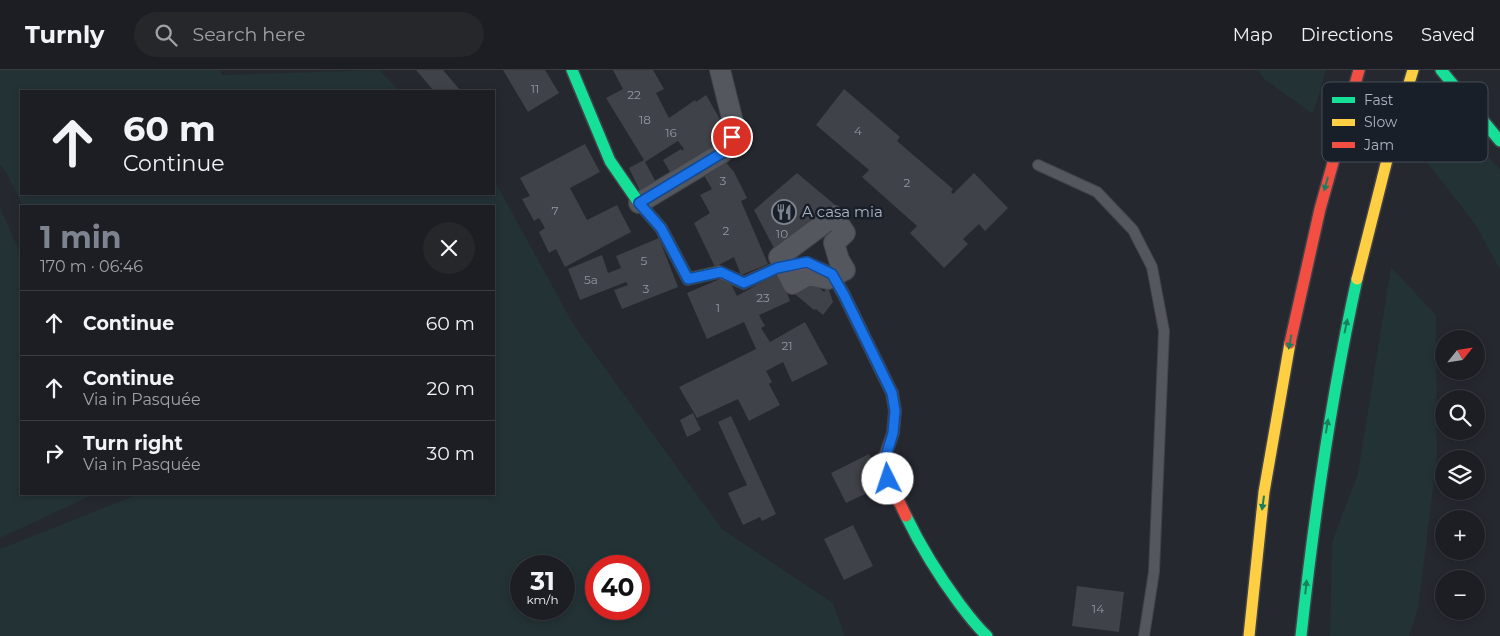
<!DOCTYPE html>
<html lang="en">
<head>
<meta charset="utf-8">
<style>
  :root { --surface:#1c1e23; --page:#25272b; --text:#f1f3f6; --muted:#a0a2a6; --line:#3a3c41; --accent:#7d838f }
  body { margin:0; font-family:Montserrat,sans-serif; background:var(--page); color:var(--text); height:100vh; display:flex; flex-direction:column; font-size:19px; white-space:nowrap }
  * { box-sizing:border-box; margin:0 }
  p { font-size:16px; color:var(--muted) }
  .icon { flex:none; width:28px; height:28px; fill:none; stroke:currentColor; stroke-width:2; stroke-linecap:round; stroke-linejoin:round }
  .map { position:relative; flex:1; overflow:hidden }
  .sheet { position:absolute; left:20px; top:135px; width:475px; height:290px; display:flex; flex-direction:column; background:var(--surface); border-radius:0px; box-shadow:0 2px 8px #0003,0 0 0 1px var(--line) }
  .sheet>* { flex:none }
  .guide { position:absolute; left:20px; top:20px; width:475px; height:105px; border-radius:0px; box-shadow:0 2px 8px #0003,0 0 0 1px var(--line); background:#1c1e23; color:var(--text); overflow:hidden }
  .needle { width:32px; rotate:60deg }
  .buttons { position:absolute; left:1435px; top:260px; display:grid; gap:10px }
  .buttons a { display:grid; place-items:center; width:50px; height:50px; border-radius:50%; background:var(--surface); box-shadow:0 2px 8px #0003,0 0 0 1px var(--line); font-size:25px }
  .speed { position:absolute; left:510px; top:485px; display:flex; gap:10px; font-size:25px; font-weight:700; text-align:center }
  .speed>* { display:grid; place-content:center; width:65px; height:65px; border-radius:50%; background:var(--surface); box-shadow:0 2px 8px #0003,0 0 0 1px var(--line); line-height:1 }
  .speed small { font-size:12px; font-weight:400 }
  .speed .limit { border:8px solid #d22; background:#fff; color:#111 }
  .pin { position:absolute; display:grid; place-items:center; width:42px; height:42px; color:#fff; margin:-21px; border:2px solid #fff; border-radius:50%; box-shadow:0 1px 5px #0007 }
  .me { position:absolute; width:55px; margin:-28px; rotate:356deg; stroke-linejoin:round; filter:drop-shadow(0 0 4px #0008) }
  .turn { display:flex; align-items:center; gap:18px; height:105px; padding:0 20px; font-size:22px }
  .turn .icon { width:65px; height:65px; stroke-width:2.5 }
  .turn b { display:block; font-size:35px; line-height:42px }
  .round { display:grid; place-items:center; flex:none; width:52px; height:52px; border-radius:26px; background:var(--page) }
  .overview { display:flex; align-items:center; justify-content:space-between; height:85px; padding:0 20px }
  h1 { font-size:30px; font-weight:700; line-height:38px; color:var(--accent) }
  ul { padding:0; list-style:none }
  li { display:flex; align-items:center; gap:15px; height:65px; padding:0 20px; border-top:1px solid var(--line) }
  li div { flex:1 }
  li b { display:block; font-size:19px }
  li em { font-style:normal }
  header { display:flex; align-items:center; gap:30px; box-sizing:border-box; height:70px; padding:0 25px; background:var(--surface); border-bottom:1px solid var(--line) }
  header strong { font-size:24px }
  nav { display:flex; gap:28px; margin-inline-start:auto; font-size:18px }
  .search { width:350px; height:45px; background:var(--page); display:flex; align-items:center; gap:12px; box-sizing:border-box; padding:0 18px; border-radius:28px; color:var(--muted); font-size:19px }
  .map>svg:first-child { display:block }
</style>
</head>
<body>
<header>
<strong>Turnly</strong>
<div class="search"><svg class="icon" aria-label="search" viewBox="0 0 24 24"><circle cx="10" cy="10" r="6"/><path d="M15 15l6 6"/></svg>Search here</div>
<nav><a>Map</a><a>Directions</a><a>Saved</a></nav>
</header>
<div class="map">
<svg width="1500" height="566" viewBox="0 0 1500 566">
  <rect width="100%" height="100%" fill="#25282f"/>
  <path fill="#233235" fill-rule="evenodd" d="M0 0H220L222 5 379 0 400 21H21V124H494V113L498 117 575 257 722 459 833 533 845 566H0V479L139 424H494V136H23L6 102 0 95ZM564 496V539H521V496ZM596 496H639V539H596Z
    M1258 0H1326L1313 44 1264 9Z
    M1438 28 1500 100V200L1475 154 1419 82Z
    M0 138 21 184V424H95L0 468Z
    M1391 197 1436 245 1437 387 1418 539 1409 566H1330L1332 472 1358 403Z"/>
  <path fill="#3f4248" d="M416 0H443L460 20 458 21H434Z
    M503 0H545L559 23 528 42Z
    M613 0H653L664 19 656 23 669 48 695 30 696 32 706 25 724 56 710 67 719 78 673 107 663 90 681 79 682 81 684 79 678 71 645 92 657 114 641 123 629 98 644 90 606 28 623 19Z
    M844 19 900 67 897 71 953 119 951 122 953 124 974 103 1008 138 985 161 979 154 963 169 968 174 944 198 910 163 917 156 862 107 869 100 816 55Z
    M585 74 600 102 570 118 587 150 617 135 631 162 565 197 556 179 549 183 539 162 545 158 539 148 534 151 522 129 530 126 520 108Z
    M724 90 734 102 747 128 741 131 768 194 741 205 734 187 715 197 694 153 710 143 700 125 712 119 702 102Z
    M797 103 840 139 776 182 754 140Z
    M659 168 678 217 622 239 614 220 628 215 626 212 580 230 568 199 602 185 608 203 621 198 616 186Z
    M780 202 790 231 759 245 765 256 761 258 770 272 805 252 828 294 792 312 783 292 766 301 772 312 769 314 780 335 749 351 738 329 697 348 679 317 756 279 744 252 707 269 687 223 727 206 737 226Z
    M809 209 824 222 828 217 833 232 823 245 816 239 814 240 796 225Z
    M693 343 701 360 687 367 680 350Z
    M731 346 776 444 762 451 760 447 743 455 728 423 747 415 718 352Z
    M869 384 884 415 846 433 831 403Z
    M853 455 873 496 844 510 824 469Z
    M1077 516 1124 522 1119 562 1072 556Z"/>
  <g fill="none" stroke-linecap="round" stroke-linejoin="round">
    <defs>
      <path id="lane" d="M1038 95 1097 122 1133 160 1152 197 1164 261 1154 502 1144 566"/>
      <path id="street" d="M639 133 722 83 732 67 733 52 720 0
        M834 146 845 163 834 173 839 190 845 200 828 209 808 205 793 214 779 187Z"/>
      <path id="fast" d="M572 0 610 91 639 133 661 158 688 209 719 202
        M1441 0 1500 71
        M906 446C921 477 939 506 959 533 968 545 976 556 987 566
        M1301 566C1314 446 1331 327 1357 209"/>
      <path id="slow" d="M1357 209 1392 70 1413 0
        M1249 566 1264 422 1290 273"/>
      <path id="jam" d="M719 202 744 213 777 198 807 193 832 204 844 225 892 323 895 341 893 363 885 386 888 409 906 446
        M1290 273 1320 139 1359 0"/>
    </defs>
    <use href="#lane" stroke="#414349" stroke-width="12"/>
    <use href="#street" stroke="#414349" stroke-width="22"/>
    <use href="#fast" stroke="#414349" stroke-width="14"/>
    <use href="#slow" stroke="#414349" stroke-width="14"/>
    <use href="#jam" stroke="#414349" stroke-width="14"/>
    <use href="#lane" stroke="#54575e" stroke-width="10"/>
    <use href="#street" stroke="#54575e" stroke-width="20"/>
    <use href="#fast" stroke="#16e098" stroke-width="11"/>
    <use href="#slow" stroke="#ffcf43" stroke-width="11"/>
    <use href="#jam" stroke="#f24e42" stroke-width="11"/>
  </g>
  <defs><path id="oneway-solid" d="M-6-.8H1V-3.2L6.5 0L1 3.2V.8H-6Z" transform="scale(1.25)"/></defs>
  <g fill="#188060">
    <use href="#oneway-solid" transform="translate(1326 114) rotate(105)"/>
    <use href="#oneway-solid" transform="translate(1346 256) rotate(-78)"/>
    <use href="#oneway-solid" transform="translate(1290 272) rotate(101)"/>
    <use href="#oneway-solid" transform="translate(1327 356) rotate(-81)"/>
    <use href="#oneway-solid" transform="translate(1263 433) rotate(98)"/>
    <use href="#oneway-solid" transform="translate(1306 517) rotate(-84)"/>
  </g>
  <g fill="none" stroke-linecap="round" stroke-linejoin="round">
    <defs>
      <path id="route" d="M732 67 722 83 639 133 661 158 688 209 721 202 744 213 777 198 807 192 832 204 844 225 892 323 895 341 893 363 886 386 888 409"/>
    </defs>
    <use href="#route" stroke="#114b97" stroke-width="12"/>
    <use href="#route" stroke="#1a73e8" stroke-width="9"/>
  </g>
  <defs>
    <symbol id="restaurant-ring" viewBox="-11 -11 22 22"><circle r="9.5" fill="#191f29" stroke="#7d838f" stroke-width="1.5"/><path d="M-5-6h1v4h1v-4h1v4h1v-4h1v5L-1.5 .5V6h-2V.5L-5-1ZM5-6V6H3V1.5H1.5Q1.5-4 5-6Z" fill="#7d838f"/></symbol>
  </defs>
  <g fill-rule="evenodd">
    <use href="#restaurant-ring" x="770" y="128" width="28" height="28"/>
  </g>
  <g text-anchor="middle" stroke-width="5" stroke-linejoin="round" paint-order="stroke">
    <g font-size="12" fill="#9298a4">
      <text x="535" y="23">11</text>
      <text x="634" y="29">22</text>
      <text x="645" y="54">18</text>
      <text x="858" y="65">4</text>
      <text x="671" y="67">16</text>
      <text x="723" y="115">3</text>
      <text x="907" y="117">2</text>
      <text x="555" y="145">7</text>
      <text x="726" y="165">2</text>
      <text x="782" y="168">10</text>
      <text x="644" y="195">5</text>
      <text x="591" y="214">5a</text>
      <text x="646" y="223">3</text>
      <text x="763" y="232">23</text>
      <text x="718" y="242">1</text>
      <text x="787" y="280">21</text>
      <text x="1098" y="543">14</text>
    </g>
    <g font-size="15" fill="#adb4c2" stroke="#191f29" text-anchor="start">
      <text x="802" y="147">A casa mia</text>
    </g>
  </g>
  <rect x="1322" y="12" width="166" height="80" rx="8" fill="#191f29" stroke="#454c57" stroke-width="1"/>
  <rect x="1332" y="27" width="23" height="6" fill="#16e098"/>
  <rect x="1332" y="49" width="23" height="7" fill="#ffcf43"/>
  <rect x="1332" y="72" width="23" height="6" fill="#f24e42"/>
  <g font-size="14" fill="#adb4c2">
    <text x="1364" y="35">Fast</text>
    <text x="1364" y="57">Slow</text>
    <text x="1364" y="80">Jam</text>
  </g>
</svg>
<div class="buttons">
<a><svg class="needle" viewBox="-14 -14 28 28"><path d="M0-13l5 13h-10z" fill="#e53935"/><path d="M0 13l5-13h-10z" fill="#a0a2a6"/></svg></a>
<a><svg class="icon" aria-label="search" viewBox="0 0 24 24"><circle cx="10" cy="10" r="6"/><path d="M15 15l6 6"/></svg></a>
<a><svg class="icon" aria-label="layers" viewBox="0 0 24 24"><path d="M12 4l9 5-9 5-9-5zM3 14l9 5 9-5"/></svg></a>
<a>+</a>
<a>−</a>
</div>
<div class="speed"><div>31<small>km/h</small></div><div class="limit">40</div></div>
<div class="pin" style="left:732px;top:67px;background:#d93025"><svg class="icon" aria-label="arrive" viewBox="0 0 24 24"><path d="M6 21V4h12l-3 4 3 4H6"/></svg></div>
<svg class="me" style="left:888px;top:409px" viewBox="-20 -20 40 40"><circle r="19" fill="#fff"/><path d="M0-13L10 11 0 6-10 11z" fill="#1a73e8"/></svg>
<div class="guide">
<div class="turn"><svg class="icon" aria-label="ahead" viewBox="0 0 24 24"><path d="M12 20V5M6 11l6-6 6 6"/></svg><div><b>60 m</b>Continue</div></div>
</div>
<section class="sheet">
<div class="overview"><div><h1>1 min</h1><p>170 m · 06:46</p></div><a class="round"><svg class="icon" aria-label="close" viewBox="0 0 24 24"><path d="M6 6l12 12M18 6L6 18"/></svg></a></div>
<ul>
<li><svg class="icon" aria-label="ahead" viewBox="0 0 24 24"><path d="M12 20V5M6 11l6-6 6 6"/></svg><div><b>Continue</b></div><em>60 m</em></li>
<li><svg class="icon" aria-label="ahead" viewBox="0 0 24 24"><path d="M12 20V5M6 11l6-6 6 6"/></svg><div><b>Continue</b><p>Via in Pasquée</p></div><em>20 m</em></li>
<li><svg class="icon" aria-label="right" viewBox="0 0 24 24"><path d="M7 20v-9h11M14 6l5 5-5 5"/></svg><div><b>Turn right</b><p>Via in Pasquée</p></div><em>30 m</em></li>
</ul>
</section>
</div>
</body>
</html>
